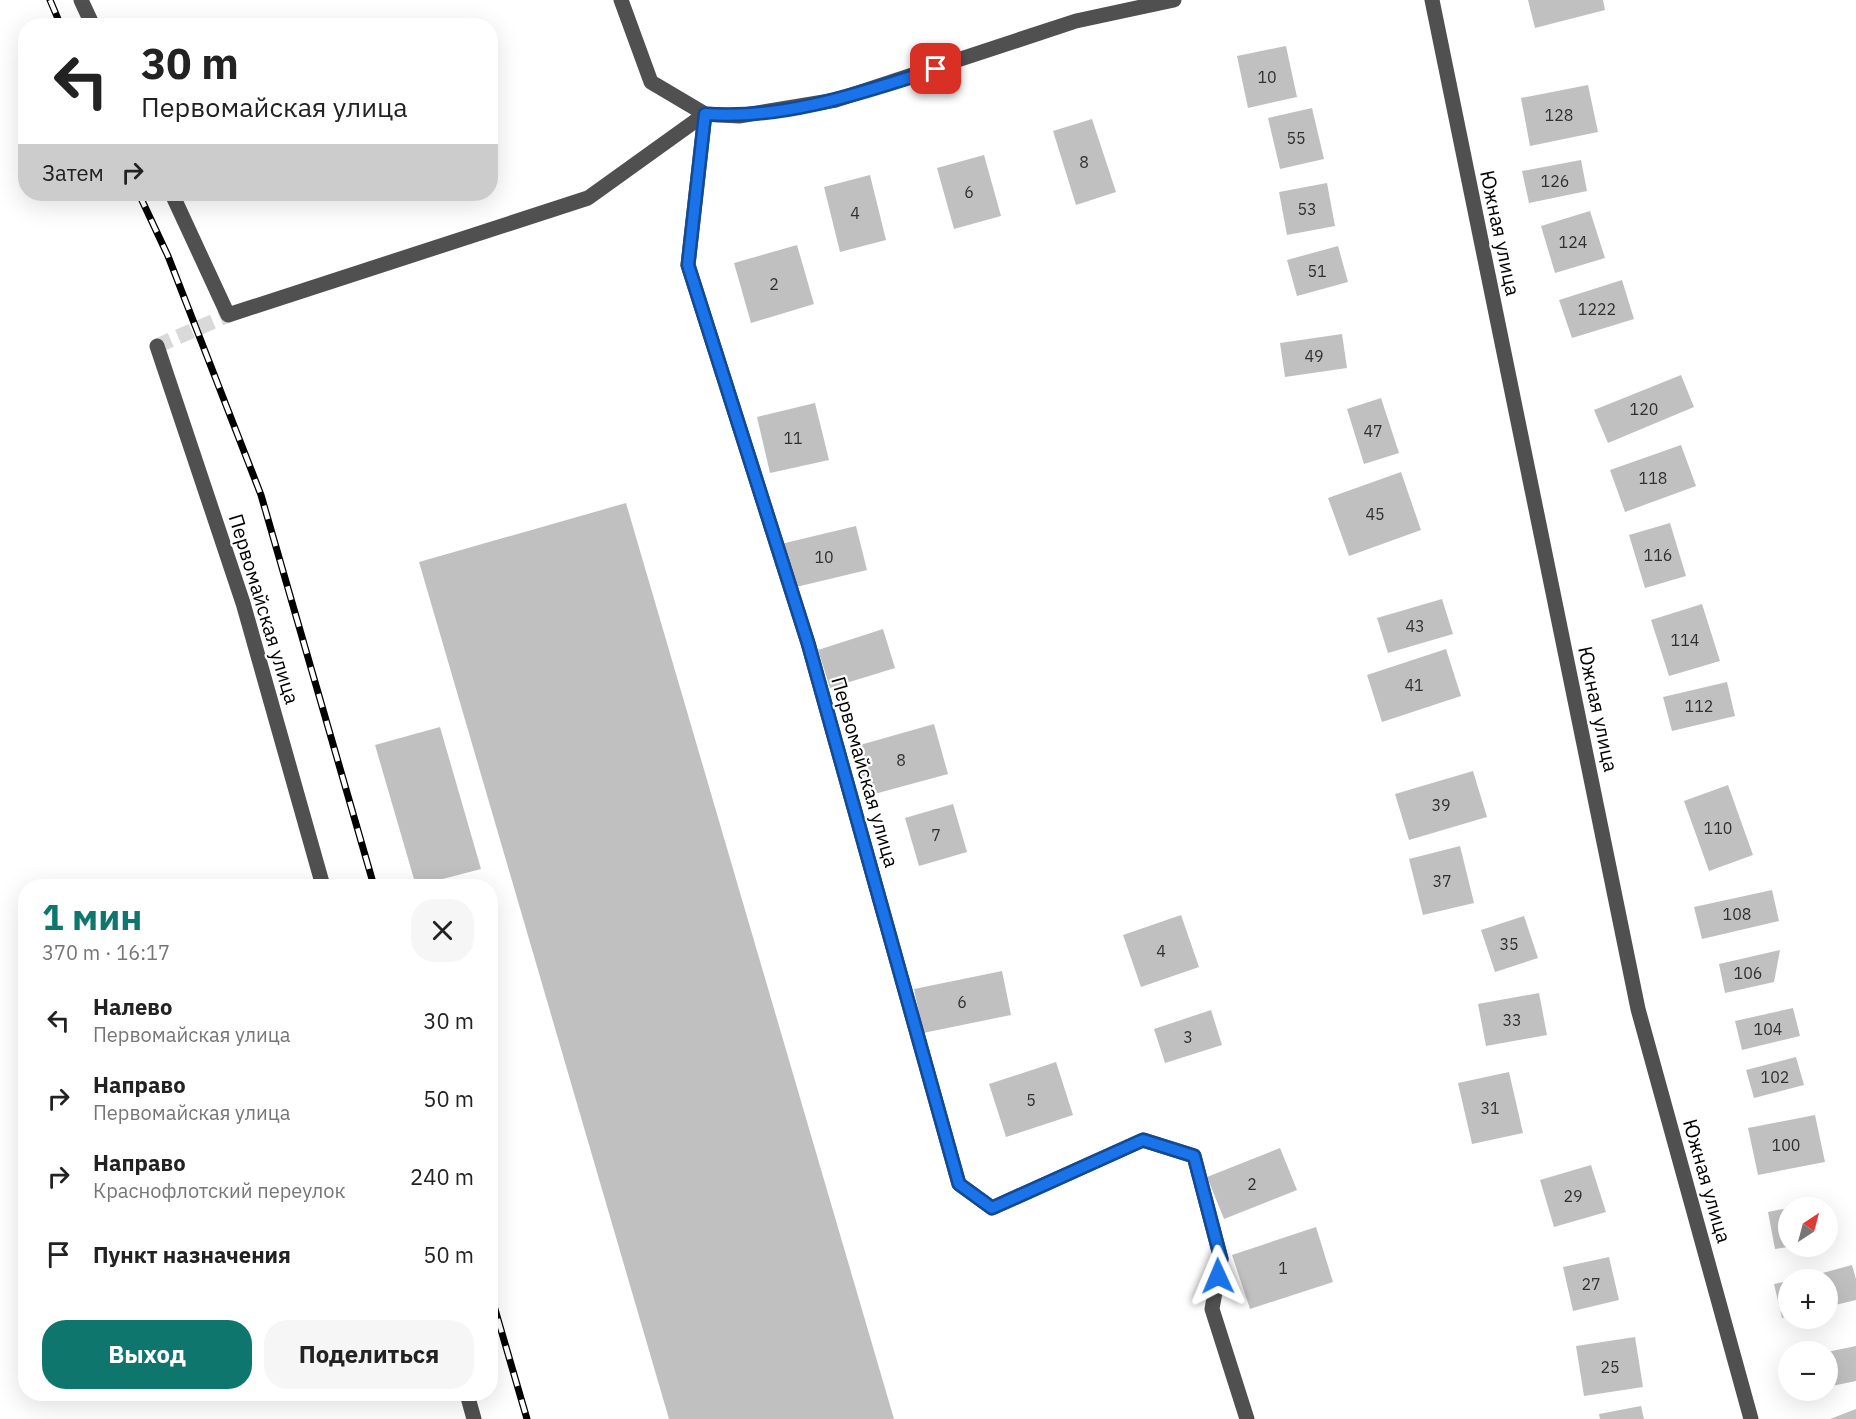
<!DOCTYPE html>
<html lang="ru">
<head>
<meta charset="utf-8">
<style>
  :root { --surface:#fff; --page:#f6f6f6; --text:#222; --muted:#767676; --accent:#0f766e }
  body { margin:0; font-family:"IBM Plex Sans",sans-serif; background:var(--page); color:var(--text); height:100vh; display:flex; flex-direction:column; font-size:22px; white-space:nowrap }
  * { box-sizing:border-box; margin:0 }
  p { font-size:20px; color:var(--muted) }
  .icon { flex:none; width:33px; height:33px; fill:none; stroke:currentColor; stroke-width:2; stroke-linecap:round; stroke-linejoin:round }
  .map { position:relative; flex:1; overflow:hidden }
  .drawer { position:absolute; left:18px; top:879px; width:480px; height:522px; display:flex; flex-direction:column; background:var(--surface); border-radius:24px; box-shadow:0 6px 24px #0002 }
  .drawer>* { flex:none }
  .hud { position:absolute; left:18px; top:18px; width:480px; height:183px; border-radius:24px; box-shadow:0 6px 24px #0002; background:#fff; color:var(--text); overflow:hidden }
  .needle { width:39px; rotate:36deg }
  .controls { position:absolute; left:1778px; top:1197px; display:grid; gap:12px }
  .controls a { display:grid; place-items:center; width:60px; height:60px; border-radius:50%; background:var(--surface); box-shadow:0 6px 24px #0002; font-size:30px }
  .pin { position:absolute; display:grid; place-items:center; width:51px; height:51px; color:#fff; margin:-26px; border-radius:12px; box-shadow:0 3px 9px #0006 }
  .me { position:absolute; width:66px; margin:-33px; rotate:359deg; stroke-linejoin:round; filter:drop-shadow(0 0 4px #0008) }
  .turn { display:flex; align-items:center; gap:21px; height:126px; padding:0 24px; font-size:27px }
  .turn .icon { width:78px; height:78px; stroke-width:2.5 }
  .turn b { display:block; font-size:42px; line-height:51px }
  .then { display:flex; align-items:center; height:57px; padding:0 24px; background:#0003; gap:12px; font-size:22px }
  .round { display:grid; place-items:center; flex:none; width:63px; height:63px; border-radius:24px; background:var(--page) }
  .headline { display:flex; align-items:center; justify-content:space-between; height:102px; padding:0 24px }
  h1 { font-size:36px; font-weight:700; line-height:45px; color:var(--accent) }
  .cta { display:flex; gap:12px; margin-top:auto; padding:12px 24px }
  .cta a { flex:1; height:69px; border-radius:24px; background:var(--accent); color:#fff; font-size:24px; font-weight:700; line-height:69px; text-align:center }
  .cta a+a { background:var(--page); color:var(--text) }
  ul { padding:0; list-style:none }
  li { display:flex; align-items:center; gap:18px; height:78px; padding:0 24px }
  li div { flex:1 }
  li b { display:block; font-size:22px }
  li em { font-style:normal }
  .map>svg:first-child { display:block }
</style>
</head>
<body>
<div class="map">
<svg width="1856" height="1419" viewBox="0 0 1856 1419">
  <rect width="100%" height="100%" fill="#fff"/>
  <path fill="#c0c0c0" d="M1528 0H1603L1605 10 1535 28Z
    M1286 46 1297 97 1248 108 1237 56Z
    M1588 85 1598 132 1530 146 1521 98Z
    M1312 108 1324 159 1280 169 1268 118Z
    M1092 119 1116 192 1076 205 1053 131Z
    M984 155 1001 216 954 229 937 168Z
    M1581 160 1587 191 1529 203 1522 171Z
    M870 175 886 240 840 252 824 187Z
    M1327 183 1335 226 1287 235 1279 192Z
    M1590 211 1605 258 1555 273 1541 226Z
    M797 245 814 304 751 323 734 263Z
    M1338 246 1348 282 1297 296 1287 260Z
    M1622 280 1634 319 1572 338 1559 300Z
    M1342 334 1347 368 1285 377 1280 343Z
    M1681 375 1694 407 1608 443 1594 410Z
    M1381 398 1399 453 1364 464 1347 409Z
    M815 403 829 460 770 473 757 417Z
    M1681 445 1696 486 1625 512 1610 470Z
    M1401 472 1421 530 1349 556 1328 498Z
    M626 503 894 1419H669L419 562Z
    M1670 523 1686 576 1645 588 1629 535Z
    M856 526 867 570 792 588 781 544Z
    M1442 599 1453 634 1388 653 1377 618Z
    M1702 604 1720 661 1669 676 1651 620Z
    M883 629 895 668 830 688 818 650Z
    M1446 649 1461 696 1382 722 1367 675Z
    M1727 682 1735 716 1672 731 1663 697Z
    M934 724 948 774 867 796 853 747Z
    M440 727 481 869 416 886 375 745Z
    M1473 771 1487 817 1409 840 1395 794Z
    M1728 785 1753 855 1709 871 1684 801Z
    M953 804 967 852 919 866 905 818Z
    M1460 846 1474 903 1423 915 1409 859Z
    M1772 890 1779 921 1702 939 1694 907Z
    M1181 915 1199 967 1141 987 1123 935Z
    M1524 916 1538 958 1495 972 1481 930Z
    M1780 950 1774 982 1725 993 1719 964Z
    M1002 971 1011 1015 923 1033 914 989Z
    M1539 993 1547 1035 1486 1046 1478 1004Z
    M1793 1008 1800 1036 1742 1050 1735 1021Z
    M1211 1010 1222 1045 1165 1063 1154 1029Z
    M1796 1057 1804 1085 1754 1098 1746 1070Z
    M1056 1062 1073 1115 1006 1137 989 1084Z
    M1509 1072 1523 1133 1472 1144 1458 1083Z
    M1815 1115 1825 1162 1758 1175 1748 1128Z
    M1280 1148 1297 1190 1224 1219 1207 1177Z
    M1591 1165 1606 1212 1554 1227 1540 1180Z
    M1816 1203 1817 1208H1797V1206Z
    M1788 1208V1247L1775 1249 1768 1212Z
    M1316 1227 1333 1282 1250 1309 1232 1255Z
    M1609 1257 1619 1300 1573 1311 1563 1267Z
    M1852 1265 1856 1279V1300L1827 1307V1280H1797Z
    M1788 1281V1316L1782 1318 1774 1284Z
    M1635 1337 1643 1387 1584 1396 1576 1346Z
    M1856 1346V1381L1827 1387V1352Z
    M1641 1406 1644 1419H1600L1599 1414Z
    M1856 1409V1419H1830Z"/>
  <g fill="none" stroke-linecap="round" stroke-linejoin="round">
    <path stroke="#d9d9d9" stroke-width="15" stroke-dasharray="15 8" stroke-linecap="butt" d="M157 346 228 315"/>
    <path stroke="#505050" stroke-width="15" d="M81 0 93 26
      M621 0 651 82 705 114 688 265 808 643 959 1184 992 1208 1143 1140 1194 1156 1221 1259 1212 1309 1247 1419
      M1432 0 1638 1009 1751 1419
      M172 194 228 315 588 198 705 114 739 116 836 100 1076 21 1174 0
      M157 346 243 603 323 886
      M467 1394 474 1419"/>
    <defs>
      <path id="rail" d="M50 0 61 26
        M139 194 168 256 261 495 374 886
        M490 1292 527 1419"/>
    </defs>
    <use href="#rail" stroke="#000" stroke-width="7"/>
    <use href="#rail" stroke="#fff" stroke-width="4.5" stroke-dasharray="14" stroke-linecap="butt"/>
  </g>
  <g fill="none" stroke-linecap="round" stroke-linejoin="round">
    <defs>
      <path id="route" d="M936 69C861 93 784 120 705 114L688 265 808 643 959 1184 992 1208 1143 1140 1194 1156 1221 1259 1218 1276"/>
    </defs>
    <use href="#route" stroke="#114b97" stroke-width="15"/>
    <use href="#route" stroke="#1a73e8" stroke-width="10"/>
  </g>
  <g text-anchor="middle" stroke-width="4.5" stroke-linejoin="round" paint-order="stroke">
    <g font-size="16" fill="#303030">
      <text x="1267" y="83">10</text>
      <text x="1559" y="121">128</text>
      <text x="1296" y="144">55</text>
      <text x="1084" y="168">8</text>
      <text x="1555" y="187">126</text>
      <text x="969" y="198">6</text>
      <text x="1307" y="215">53</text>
      <text x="855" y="219">4</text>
      <text x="1573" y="248">124</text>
      <text x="1317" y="277">51</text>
      <text x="774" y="290">2</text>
      <text x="1597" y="315">1222</text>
      <text x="1314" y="362">49</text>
      <text x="1644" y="415">120</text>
      <text x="1373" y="437">47</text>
      <text x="793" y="444">11</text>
      <text x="1653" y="484">118</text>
      <text x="1375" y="520">45</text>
      <text x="1658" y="561">116</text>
      <text x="824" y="563">10</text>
      <text x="1415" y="632">43</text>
      <text x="1685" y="646">114</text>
      <text x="1414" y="691">41</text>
      <text x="1699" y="712">112</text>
      <text x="901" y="766">8</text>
      <text x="1441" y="811">39</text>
      <text x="1718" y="834">110</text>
      <text x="936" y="841">7</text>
      <text x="1442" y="887">37</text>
      <text x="1737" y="920">108</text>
      <text x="1509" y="950">35</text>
      <text x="1161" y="957">4</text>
      <text x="1748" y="979">106</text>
      <text x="962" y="1008">6</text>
      <text x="1512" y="1026">33</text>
      <text x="1768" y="1035">104</text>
      <text x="1188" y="1043">3</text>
      <text x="1775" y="1083">102</text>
      <text x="1031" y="1106">5</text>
      <text x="1490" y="1114">31</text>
      <text x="1786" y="1151">100</text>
      <text x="1252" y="1190">2</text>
      <text x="1573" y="1202">29</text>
      <text x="1283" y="1274">1</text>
      <text x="1591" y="1290">27</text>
      <text x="1610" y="1373">25</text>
    </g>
    <g font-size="20" fill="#000" stroke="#fff">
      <text transform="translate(1500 233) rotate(78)" y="7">Южная улица</text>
      <text transform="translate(264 609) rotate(73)" y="7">Первомайская улица</text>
      <text transform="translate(1598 709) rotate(78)" y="7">Южная улица</text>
      <text transform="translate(865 772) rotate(74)" y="7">Первомайская улица</text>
      <text transform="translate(1707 1181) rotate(74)" y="7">Южная улица</text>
    </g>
  </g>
</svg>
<div class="controls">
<a><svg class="needle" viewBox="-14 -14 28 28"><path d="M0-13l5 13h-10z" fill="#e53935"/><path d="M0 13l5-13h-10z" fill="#767676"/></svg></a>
<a>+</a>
<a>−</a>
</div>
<div class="pin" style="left:936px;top:69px;background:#d93025"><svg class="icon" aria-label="arrive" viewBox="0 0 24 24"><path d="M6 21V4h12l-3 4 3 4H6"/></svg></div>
<svg class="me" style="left:1218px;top:1276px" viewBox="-20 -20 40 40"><path d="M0-17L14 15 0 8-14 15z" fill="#1a73e8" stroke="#fff" stroke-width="4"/></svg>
<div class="hud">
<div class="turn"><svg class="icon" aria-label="left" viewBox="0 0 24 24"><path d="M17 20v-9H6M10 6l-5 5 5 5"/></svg><div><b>30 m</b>Первомайская улица</div></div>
<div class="then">Затем<svg class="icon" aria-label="right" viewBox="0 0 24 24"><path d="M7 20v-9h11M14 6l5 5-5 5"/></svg></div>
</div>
<section class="drawer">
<div class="headline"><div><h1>1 мин</h1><p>370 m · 16:17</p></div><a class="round"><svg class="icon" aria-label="close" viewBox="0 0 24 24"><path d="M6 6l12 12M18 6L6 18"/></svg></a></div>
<ul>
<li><svg class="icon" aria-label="left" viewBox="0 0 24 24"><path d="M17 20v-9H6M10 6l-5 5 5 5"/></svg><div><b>Налево</b><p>Первомайская улица</p></div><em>30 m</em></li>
<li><svg class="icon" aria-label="right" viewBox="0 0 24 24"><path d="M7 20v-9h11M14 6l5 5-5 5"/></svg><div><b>Направо</b><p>Первомайская улица</p></div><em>50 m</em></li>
<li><svg class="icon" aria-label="right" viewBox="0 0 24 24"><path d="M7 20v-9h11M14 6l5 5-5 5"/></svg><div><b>Направо</b><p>Краснофлотский переулок</p></div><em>240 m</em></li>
<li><svg class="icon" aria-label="arrive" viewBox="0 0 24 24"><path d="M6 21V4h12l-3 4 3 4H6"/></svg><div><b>Пункт назначения</b></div><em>50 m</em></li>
</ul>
<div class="cta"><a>Выход</a><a>Поделиться</a></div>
</section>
</div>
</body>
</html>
